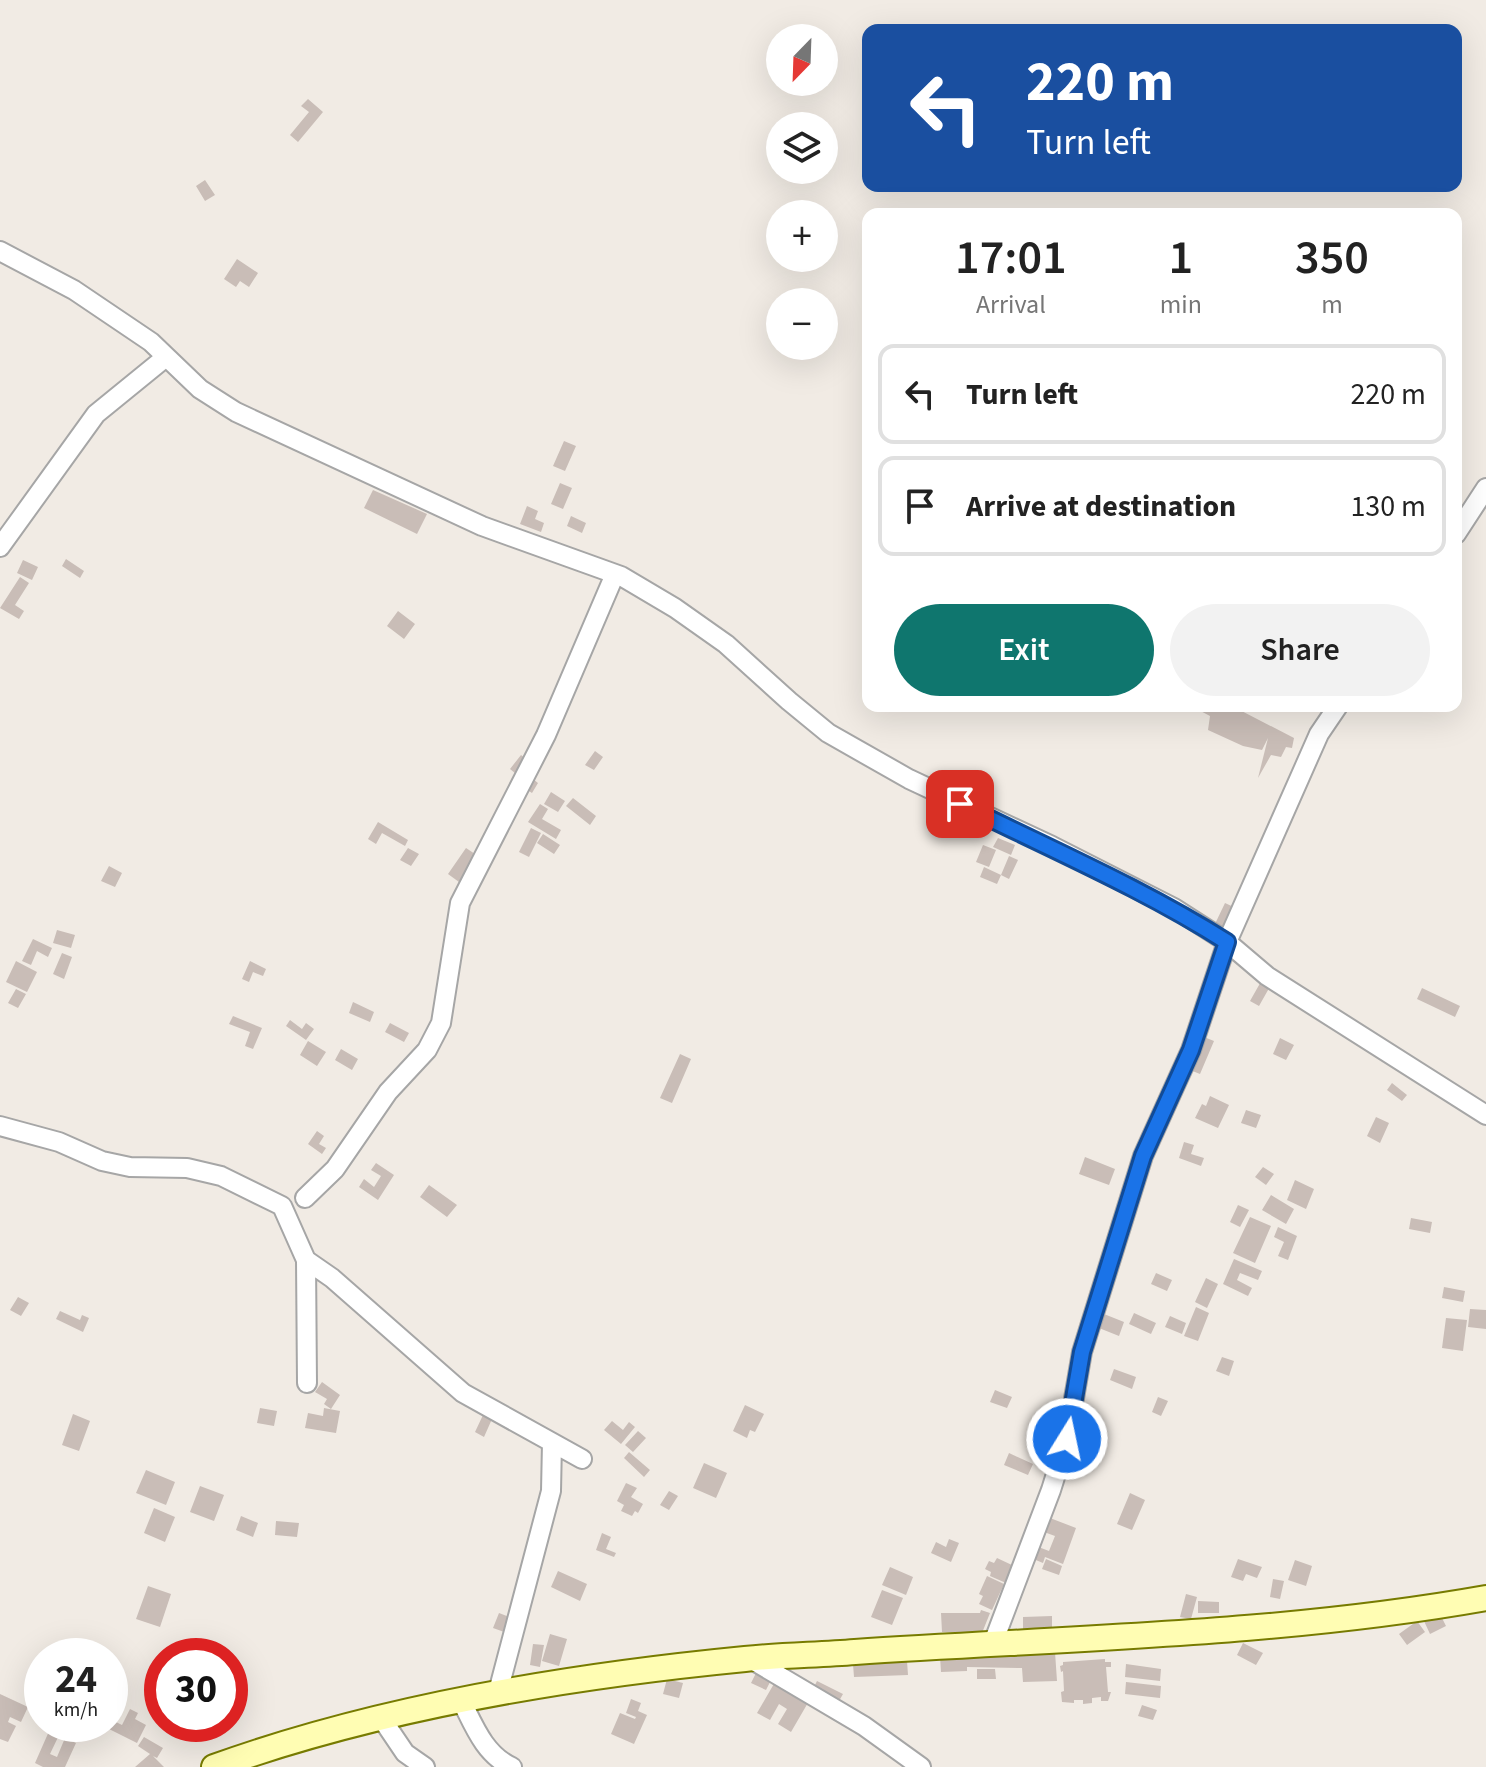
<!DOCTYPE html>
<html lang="en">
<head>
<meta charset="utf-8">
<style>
  :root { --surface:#fff; --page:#f2f2f2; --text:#222; --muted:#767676; --line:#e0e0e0; --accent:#0f766e }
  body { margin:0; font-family:"Source Sans 3",sans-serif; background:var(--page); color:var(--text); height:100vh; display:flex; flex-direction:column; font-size:30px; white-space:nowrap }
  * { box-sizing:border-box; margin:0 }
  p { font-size:26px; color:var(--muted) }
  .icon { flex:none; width:44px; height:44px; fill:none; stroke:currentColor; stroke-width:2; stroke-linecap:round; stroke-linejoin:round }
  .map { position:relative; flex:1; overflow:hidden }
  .panel { position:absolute; left:862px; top:208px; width:600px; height:504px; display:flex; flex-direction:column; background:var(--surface); border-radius:16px; box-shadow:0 8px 32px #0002 }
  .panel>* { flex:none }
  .top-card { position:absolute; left:862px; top:24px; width:600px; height:168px; border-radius:16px; box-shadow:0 8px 32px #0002; background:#1a4fa0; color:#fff; overflow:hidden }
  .needle { width:52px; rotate:203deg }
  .tools { position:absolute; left:766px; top:24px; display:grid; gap:16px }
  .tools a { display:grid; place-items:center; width:72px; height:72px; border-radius:50%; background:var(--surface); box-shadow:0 8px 32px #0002; font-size:40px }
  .speed { position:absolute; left:24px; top:1638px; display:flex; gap:16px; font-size:40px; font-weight:700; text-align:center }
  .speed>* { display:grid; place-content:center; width:104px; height:104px; border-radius:50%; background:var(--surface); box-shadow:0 8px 32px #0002; line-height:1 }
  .speed small { font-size:20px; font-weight:400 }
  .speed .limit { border:12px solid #d22; background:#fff; color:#111 }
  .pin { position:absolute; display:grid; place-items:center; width:68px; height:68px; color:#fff; margin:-34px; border-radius:16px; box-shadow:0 4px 12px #0006 }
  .me { position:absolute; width:88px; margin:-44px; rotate:10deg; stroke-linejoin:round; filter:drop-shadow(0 0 6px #0008) }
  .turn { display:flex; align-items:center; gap:28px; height:168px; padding:0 32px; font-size:36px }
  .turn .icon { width:104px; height:104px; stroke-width:2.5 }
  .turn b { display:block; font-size:56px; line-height:68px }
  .eta { display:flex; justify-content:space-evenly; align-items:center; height:136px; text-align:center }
  .eta b { font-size:48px; font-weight:600; line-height:56px }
  .cta { display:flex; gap:16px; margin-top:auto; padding:16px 32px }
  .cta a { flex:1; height:92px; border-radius:48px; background:var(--accent); color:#fff; font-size:32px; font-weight:600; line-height:92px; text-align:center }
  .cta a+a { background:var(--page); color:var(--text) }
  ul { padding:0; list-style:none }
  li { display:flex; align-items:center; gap:24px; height:100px; margin:0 16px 12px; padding:0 16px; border:4px solid var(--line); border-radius:16px }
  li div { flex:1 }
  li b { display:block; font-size:30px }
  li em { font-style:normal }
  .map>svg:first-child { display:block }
</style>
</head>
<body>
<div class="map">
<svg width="1486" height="1767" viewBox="0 0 1486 1767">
  <rect width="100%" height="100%" fill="#f1ebe4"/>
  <path fill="#c9bdb7" d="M308 99 323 112 298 142 290 135 309 112 301 106Z
    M205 180 215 195 205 201 196 186Z
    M237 259 258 273 249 287 240 281 236 287 224 279Z
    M564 441 576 446 565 471 553 466Z
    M560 483 572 488 563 509 551 504Z
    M373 490 427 514 417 534 364 508Z
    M527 506 538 511 535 519 544 523 541 532 520 524Z
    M571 516 586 523 582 533 567 526Z
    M66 559 84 571 80 578 62 566Z
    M23 560 38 567 32 580 17 573Z
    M20 577 29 583 15 605 24 611 19 619 0 608Z
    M398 611 415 624 404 639 387 626Z
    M1191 706H1232L1294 738 1292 748 1286 747 1281 757 1271 755 1258 778 1268 738 1262 750 1243 746 1208 730 1210 716Z
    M595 751 603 757 594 770 585 765Z
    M521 755 536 767 529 776 538 783 532 793 523 787 526 782 510 769Z
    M551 792 565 801 558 812 544 804Z
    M573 798 596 816 590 825 566 806Z
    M540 804 548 809 542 819 561 830 556 839 528 822Z
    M378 822 408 840 405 846 382 833 376 844 368 839Z
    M531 828 541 833 529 857 519 852Z
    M543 834 560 845 554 854 537 843Z
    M998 838 1015 845 1011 855 993 847Z
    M983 845 996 850 989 867 976 862Z
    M408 848 419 854 411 866 400 860Z
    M466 848 478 856 459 882 448 874Z
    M1009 856 1018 860 1009 879 1001 875Z
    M109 866 122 873 115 887 101 881Z
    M984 867 1001 875 997 884 980 877Z
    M1225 903 1238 909 1227 932 1214 926Z
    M57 930 75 935 71 948 53 943Z
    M33 939 52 948 48 957 37 951 31 965 22 961Z
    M62 953 72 957 64 979 53 974Z
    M16 961 37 972 27 992 6 982Z
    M250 961 266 969 263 976 253 972 249 982 242 979Z
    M1263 978 1272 983 1259 1006 1250 1001Z
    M1422 988 1460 1006 1455 1017 1417 999Z
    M16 989 26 994 18 1008 8 1003Z
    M353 1002 374 1012 370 1022 349 1013Z
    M233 1016 262 1028 253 1049 245 1046 250 1032 229 1024Z
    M290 1020 302 1029 306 1023 314 1029 306 1040 286 1026Z
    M390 1023 409 1033 404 1042 385 1032Z
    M1204 1037 1214 1041 1200 1074 1190 1070Z
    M1280 1038 1294 1045 1286 1060 1273 1054Z
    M308 1041 326 1052 317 1066 300 1055Z
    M341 1049 358 1059 352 1070 335 1060Z
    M680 1054 691 1059 672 1103 660 1098Z
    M1392 1083 1407 1095 1402 1101 1387 1090Z
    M1210 1096 1229 1105 1218 1128 1195 1118 1202 1104 1206 1106Z
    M1246 1110 1261 1115 1256 1128 1241 1123Z
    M1376 1117 1389 1123 1380 1143 1367 1136Z
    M317 1131 324 1136 319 1144 326 1148 322 1154 308 1144Z
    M1184 1142 1194 1145 1191 1154 1204 1158 1201 1166 1179 1158Z
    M1085 1157 1115 1169 1109 1185 1079 1174Z
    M376 1163 394 1175 378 1200 359 1187 364 1179 374 1187 381 1176 371 1170Z
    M1263 1167 1274 1174 1266 1185 1255 1177Z
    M1295 1180 1314 1189 1306 1209 1287 1200Z
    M429 1185 457 1205 447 1217 420 1197Z
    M1271 1195 1294 1209 1286 1224 1262 1210Z
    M1238 1205 1249 1210 1240 1227 1230 1222Z
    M1250 1217 1271 1226 1255 1263 1233 1253Z
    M1411 1218 1432 1222 1430 1233 1409 1229Z
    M1278 1227 1297 1236 1288 1260 1278 1256 1284 1242 1274 1237Z
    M1234 1259 1262 1271 1258 1280 1240 1273 1237 1280 1252 1288 1248 1296 1223 1284Z
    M1156 1273 1172 1280 1167 1291 1151 1284Z
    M1206 1278 1218 1284 1207 1308 1195 1302Z
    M1444 1287 1465 1291 1463 1302 1442 1298Z
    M18 1297 29 1303 21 1316 10 1310Z
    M1196 1307 1209 1313 1198 1341 1184 1336Z
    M1470 1309 1486 1310V1329L1468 1327Z
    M60 1311 80 1320 82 1315 89 1318 83 1332 56 1319Z
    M1134 1313 1156 1323 1151 1334 1129 1324Z
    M1104 1314 1124 1322 1119 1336 1099 1328Z
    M1170 1316 1186 1323 1182 1334 1165 1327Z
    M1446 1318 1467 1320 1463 1351 1442 1348Z
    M1222 1357 1234 1361 1229 1376 1216 1371Z
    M1114 1369 1136 1377 1132 1389 1110 1380Z
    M322 1382 340 1395 331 1409 324 1404 327 1399 315 1392Z
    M995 1390 1012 1397 1007 1408 990 1402Z
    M1158 1397 1168 1401 1161 1416 1152 1412Z
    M745 1405 764 1414 755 1432 750 1430 747 1438 733 1431Z
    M260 1408 277 1411 274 1426 257 1423Z
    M324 1408 340 1411 336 1433 305 1428 308 1413 323 1416Z
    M73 1414 90 1421 79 1451 62 1445Z
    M483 1415 492 1419 484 1437 475 1432Z
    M612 1421 623 1430 629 1422 635 1427 621 1444 604 1430Z
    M1078 1424 1105 1435 1091 1469 1064 1458 1070 1443 1085 1449 1089 1440 1075 1434Z
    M638 1431 646 1438 633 1452 625 1445Z
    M629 1452 650 1470 644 1477 624 1458Z
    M1009 1453 1033 1464 1028 1475 1004 1465Z
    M704 1463 727 1473 716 1498 693 1488Z
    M146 1470 175 1482 166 1505 136 1493Z
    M626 1483 637 1488 631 1497 643 1504 638 1513 635 1511 632 1516 621 1511 624 1505 617 1501Z
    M200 1486 224 1495 214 1521 190 1512Z
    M669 1491 678 1496 669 1510 660 1505Z
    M1130 1493 1145 1500 1132 1530 1117 1524Z
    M154 1508 175 1517 165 1542 144 1533Z
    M241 1516 258 1523 253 1537 236 1530Z
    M1050 1518 1076 1528 1063 1564 1045 1557 1043 1563 1031 1558 1036 1546 1049 1551 1055 1536 1044 1532Z
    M276 1521 299 1523 297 1537 275 1535Z
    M602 1533 611 1537 606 1549 616 1553 614 1557 596 1550Z
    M949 1539 959 1543 951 1562 931 1553 936 1542 946 1547Z
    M997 1558 1014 1566 1006 1583 990 1576 991 1572 985 1569 989 1561 994 1563Z
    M1046 1559 1062 1566 1059 1575 1042 1569Z
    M1238 1559 1262 1567 1257 1578 1246 1574 1243 1581 1231 1577Z
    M1295 1560 1312 1566 1306 1586 1288 1580Z
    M890 1567 913 1577 906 1595 882 1585Z
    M558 1571 587 1584 580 1601 551 1587Z
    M987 1576 1004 1584 992 1610 979 1604 983 1596 979 1594Z
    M1273 1579 1284 1581 1280 1599 1270 1597Z
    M148 1586 171 1594 160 1627 136 1619Z
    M882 1590 903 1598 892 1625 871 1617Z
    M1186 1594 1197 1597 1191 1619 1180 1617Z
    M1198 1601 1219 1602V1613H1198Z
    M981 1610 990 1613 982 1633 942 1632 941 1613H980Z
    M499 1613 512 1618 507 1633 493 1628Z
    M1440 1614 1446 1626 1430 1634 1424 1621Z
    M1052 1616V1629L1023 1630V1617Z
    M1417 1621 1425 1632 1407 1645 1399 1634Z
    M550 1634 567 1639 559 1666 542 1661Z
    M1243 1643 1263 1653 1256 1665 1237 1655Z
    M533 1644 544 1645 540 1667 530 1665Z
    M1055 1652 1057 1681 1023 1682 1022 1668 967 1667V1671L941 1672 940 1656Z
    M1105 1659V1662H1111V1667H1106L1108 1692H1111L1108 1701H1101V1697L1092 1698V1703L1083 1704V1700H1074V1703L1062 1702 1061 1692 1064 1691 1063 1671 1061 1672 1060 1666 1063 1665V1662Z
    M907 1661 908 1675 854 1677 853 1664Z
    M1126 1664 1161 1669 1160 1681 1125 1677Z
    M758 1669 773 1676 766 1690 751 1683Z
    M977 1669H995L996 1679H977Z
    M667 1679 683 1683 679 1698 663 1694Z
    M817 1681 843 1694 839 1701 813 1689Z
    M775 1682 809 1701 791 1732 778 1724 787 1709 779 1704 770 1720 757 1713Z
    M1126 1682 1161 1686 1160 1698 1125 1694Z
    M0 1694 28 1707 21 1722 10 1717 8 1722 16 1726 8 1742 0 1739Z
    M631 1699 641 1703 638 1711 647 1715 634 1744 611 1734 620 1713 635 1719 636 1717 626 1713Z
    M1142 1705 1157 1710 1153 1720 1138 1716Z
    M130 1709 138 1713 135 1719 146 1725 137 1743 107 1728 110 1719 122 1725Z
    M50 1729 60 1733 50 1754 57 1757 65 1738 76 1743 65 1767H43L35 1763Z
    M144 1737 163 1748 157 1758 153 1756 164 1767H135L150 1754 138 1746Z"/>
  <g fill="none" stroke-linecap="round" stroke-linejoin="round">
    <defs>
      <path id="street" d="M0 251 74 290 151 342 200 389 236 412 482 526 621 576 675 608 726 644 789 701 828 733 909 779 1052 846 1174 908 1227 942 1267 976 1486 1115
        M1456 534 1486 488
        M0 547 96 414 166 357
        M0 1126 59 1142 102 1161 130 1167 187 1168 221 1176 282 1206 306 1260 307 1383
        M305 1198 335 1169 388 1092 427 1050 441 1023 460 903 546 735 615 574
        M306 1260 332 1278 463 1393 582 1459
        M993 1643 1051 1490 1067 1439 1082 1352 1143 1156 1191 1050 1227 942 1319 734 1338 706
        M749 1658 864 1726 921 1767
        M499 1688 551 1491 552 1443
        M462 1702C474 1726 485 1755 512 1767
        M382 1719 405 1753 425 1767"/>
      <path id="secondary" d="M214 1767C380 1707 570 1676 745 1659 782 1655 819 1655 855 1652 1066 1638 1278 1635 1486 1598"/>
    </defs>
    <use href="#street" stroke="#a6a6a6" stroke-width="22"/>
    <use href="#secondary" stroke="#777b00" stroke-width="28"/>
    <use href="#street" stroke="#fff" stroke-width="18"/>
    <use href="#secondary" stroke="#fffdb3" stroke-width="24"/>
  </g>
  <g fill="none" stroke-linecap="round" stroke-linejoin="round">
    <defs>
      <path id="route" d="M960 804C1050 849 1142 888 1227 942L1191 1050 1143 1156 1082 1352 1067 1439"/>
    </defs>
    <use href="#route" stroke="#114b97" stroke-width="20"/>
    <use href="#route" stroke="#1a73e8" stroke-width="14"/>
  </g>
</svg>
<div class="tools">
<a><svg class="needle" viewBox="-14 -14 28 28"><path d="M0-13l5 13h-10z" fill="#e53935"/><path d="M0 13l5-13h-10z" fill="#767676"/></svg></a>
<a><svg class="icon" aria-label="layers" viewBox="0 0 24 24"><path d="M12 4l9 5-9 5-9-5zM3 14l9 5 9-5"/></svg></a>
<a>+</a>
<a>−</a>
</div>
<div class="speed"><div>24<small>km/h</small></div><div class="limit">30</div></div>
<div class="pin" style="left:960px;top:804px;background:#d93025"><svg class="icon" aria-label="arrive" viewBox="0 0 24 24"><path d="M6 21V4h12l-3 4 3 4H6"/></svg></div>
<svg class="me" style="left:1067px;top:1439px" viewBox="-20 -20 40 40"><circle r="17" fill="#1a73e8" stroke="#fff" stroke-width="3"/><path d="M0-11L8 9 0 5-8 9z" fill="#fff"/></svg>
<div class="top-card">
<div class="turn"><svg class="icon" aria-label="left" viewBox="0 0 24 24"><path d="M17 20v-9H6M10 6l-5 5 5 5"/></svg><div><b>220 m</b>Turn left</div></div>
</div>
<section class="panel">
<div class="eta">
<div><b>17:01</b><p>Arrival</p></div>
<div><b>1</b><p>min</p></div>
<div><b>350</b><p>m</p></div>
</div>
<ul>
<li><svg class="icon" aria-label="left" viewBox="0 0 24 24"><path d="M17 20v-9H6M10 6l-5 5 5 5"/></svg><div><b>Turn left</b></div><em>220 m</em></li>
<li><svg class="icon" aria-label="arrive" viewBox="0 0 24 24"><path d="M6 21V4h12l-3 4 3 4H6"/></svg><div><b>Arrive at destination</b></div><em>130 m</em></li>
</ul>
<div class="cta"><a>Exit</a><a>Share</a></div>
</section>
</div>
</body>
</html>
